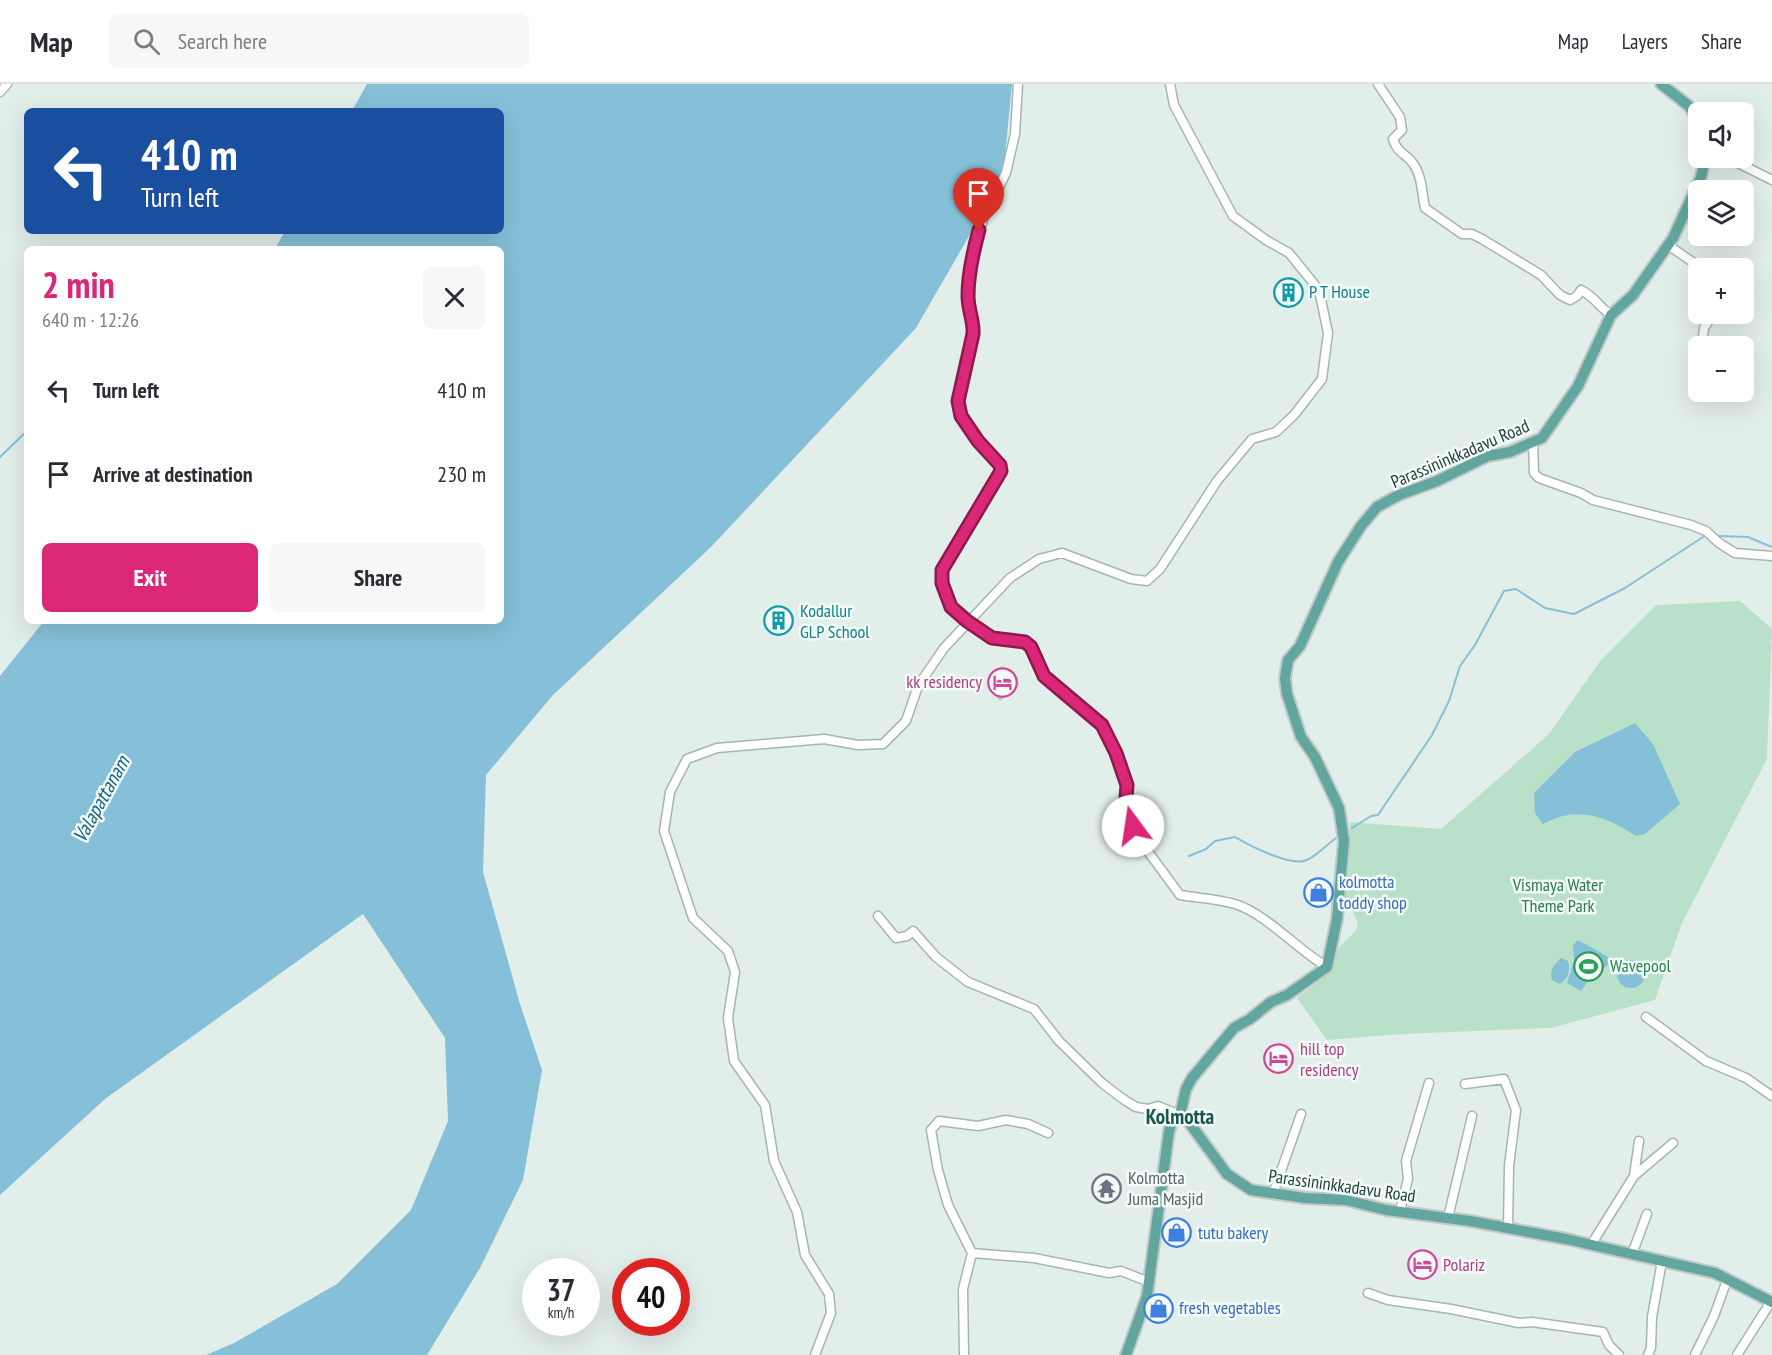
<!DOCTYPE html>
<html lang="en">
<head>
<meta charset="utf-8">
<style>
  :root { --surface:#fff; --page:#f7f7f7; --text:#2b2b33; --muted:#7c7c81; --line:#e1e1e2; --accent:#db2777 }
  body { margin:0; font-family:"PT Sans Narrow",sans-serif; background:var(--page); color:var(--text); height:100vh; display:flex; flex-direction:column; font-size:22px; white-space:nowrap }
  * { box-sizing:border-box; margin:0 }
  p { font-size:20px; color:var(--muted) }
  .icon { flex:none; width:33px; height:33px; fill:none; stroke:currentColor; stroke-width:2; stroke-linecap:round; stroke-linejoin:round }
  .map { position:relative; flex:1; overflow:hidden }
  .side { position:absolute; left:24px; top:162px; width:480px; height:378px; display:flex; flex-direction:column; background:var(--surface); border-radius:9px; box-shadow:0 6px 24px #0002 }
  .side>* { flex:none }
  .banner { position:absolute; left:24px; top:24px; width:480px; height:126px; border-radius:9px; box-shadow:0 6px 24px #0002; background:#1a4fa0; color:#fff; overflow:hidden }
  .controls { position:absolute; left:1688px; top:18px; display:grid; gap:12px }
  .controls a { display:grid; place-items:center; width:66px; height:66px; border-radius:9px; background:var(--surface); box-shadow:0 6px 24px #0002; font-size:30px }
  .speed { position:absolute; left:522px; top:1174px; display:flex; gap:12px; font-size:30px; font-weight:700; text-align:center }
  .speed>* { display:grid; place-content:center; width:78px; height:78px; border-radius:50%; background:var(--surface); box-shadow:0 6px 24px #0002; line-height:1 }
  .speed small { font-size:15px; font-weight:400 }
  .speed .limit { border:9px solid #d22; background:#fff; color:#111 }
  .pin { position:absolute; display:grid; place-items:center; width:51px; height:51px; color:#fff; margin:-62px -26px; border-radius:50% 50% 50% 0; rotate:-45deg; box-shadow:0 0 6px #0007 }
  .pin .icon { rotate:45deg }
  .me { position:absolute; width:66px; margin:-33px; rotate:346deg; stroke-linejoin:round; filter:drop-shadow(0 0 4px #0008) }
  .turn { display:flex; align-items:center; gap:21px; height:126px; padding:0 18px; font-size:27px }
  .turn .icon { width:78px; height:78px; stroke-width:2.5 }
  .turn b { display:block; font-size:42px; line-height:51px }
  .round { display:grid; place-items:center; flex:none; width:63px; height:63px; border-radius:9px; background:var(--page) }
  .summary { display:flex; align-items:center; justify-content:space-between; height:102px; padding:0 18px }
  h1 { font-size:36px; font-weight:800; line-height:45px; color:var(--accent) }
  .cta { display:flex; gap:12px; margin-top:auto; padding:12px 18px }
  .cta a { flex:1; height:69px; border-radius:9px; background:var(--accent); color:#fff; font-size:24px; font-weight:800; line-height:69px; text-align:center }
  .cta a+a { background:var(--page); color:var(--text) }
  ul { padding:0; list-style:none }
  li { display:flex; align-items:center; gap:18px; height:84px; padding:0 18px }
  li div { flex:1 }
  li b { display:block; font-size:22px }
  li em { font-style:normal }
  header { display:flex; align-items:center; gap:36px; box-sizing:border-box; height:84px; padding:0 30px; background:var(--surface); border-bottom:2px solid var(--line) }
  header strong { font-size:28px }
  nav { display:flex; gap:33px; margin-inline-start:auto; font-size:21px }
  .search { width:420px; height:54px; background:var(--page); display:flex; align-items:center; gap:15px; box-sizing:border-box; padding:0 21px; border-radius:9px; color:var(--muted); font-size:22px }
  .map>svg:first-child { display:block }
</style>
</head>
<body>
<header>
<strong>Map</strong>
<div class="search"><svg class="icon" aria-label="search" viewBox="0 0 24 24"><circle cx="10" cy="10" r="6"/><path d="M15 15l6 6"/></svg>Search here</div>
<nav><a>Map</a><a>Layers</a><a>Share</a></nav>
</header>
<div class="map">
<svg width="1772" height="1271" viewBox="0 0 1772 1271">
  <rect width="100%" height="100%" fill="#e2eeea"/>
  <path fill="#b9e1c9" d="M1740 517 1772 545 1767 675 1682 839 1655 916 1551 944 1402 950 1327 956 1297 914 1332 887 1334 869C1359 840 1367 850 1343 812L1350 774V738L1441 745 1549 650 1601 576 1656 521Z"/>
  <path fill="#85c0d8" d="M367 0H1012L1003 93 916 244 711 463 552 612 486 691 483 788 520 920 542 986 523 1096 480 1184 427 1271H206L234 1259 337 1200 411 1126 448 1037 445 954 363 830 105 1015 0 1111V592L44 537H501V165H275L285 147H501V27H352Z
    M1635 639 1653 660 1680 720 1645 750 1636 752C1606 732 1577 721 1543 740L1535 729 1534 709 1575 668Z
    M1578 856 1612 875 1608 881 1591 893 1581 907 1567 899 1574 877 1573 861Z
    M1561 874 1568 877C1571 886 1568 894 1560 900L1552 896C1549 887 1554 880 1561 874Z
    M1617 890a14 14 0 1 1 28 0a14 14 0 1 1-28 0Z"/>
  <g fill="none" stroke-linecap="round" stroke-linejoin="round">
    <path stroke="#85c0d8" stroke-width="2" d="M0 373 27 347
      M1719 452 1748 453 1772 463
      M1352 744 1371 732 1378 731 1432 651 1449 617 1460 582 1475 561 1504 507 1516 505 1545 524 1574 530 1625 504 1703 453
      M1189 772 1206 765 1215 757 1235 753C1250 762 1291 783 1307 776 1318 771 1328 759 1339 752"/>
  </g>
  <path fill="#b7c9c3" d="M1002 582 1019 600 1000 617 992 608 995 605 987 596Z"/>
  <g fill="none" stroke-linecap="round" stroke-linejoin="round">
    <defs>
      <path id="minor" d="M1018 0 1015 50 1006 89 984 133 972 169 968 212 969 226 974 239 973 250 958 317 961 332 978 357 1000 381 1001 387 942 486V499L951 523 967 537 992 554 1025 558 1031 563 1044 592 1102 641 1116 669 1127 701 1125 727 1141 758 1180 811C1198 814 1218 815 1235 820 1265 829 1298 866 1327 883
        M1378 0 1400 33 1402 46 1393 55C1398 71 1407 69 1414 81 1422 92 1422 110 1425 124L1462 150H1472L1482 155 1541 191 1560 211 1570 216 1577 212 1581 206C1594 212 1599 223 1611 231
        M0 8 7 0
        M1728 74 1772 96
        M1672 154 1671 163 1701 184
        M1698 193 1696 198 1698 199
        M1702 262 1704 244 1713 230
        M1533 359 1534 389 1539 394 1581 409 1593 416 1691 441 1706 447 1719 459 1735 469 1772 472
        M878 832 896 854 907 852 913 847 936 873 968 898 1034 925 1059 957 1102 999 1123 1015 1136 1023 1148 1025 1158 1022 1180 1031
        M1646 933 1706 977 1746 994 1772 1012
        M1465 1000 1504 995 1516 1026 1509 1082 1508 1144
        M1048 1049 1028 1040 1006 1036 978 1042 939 1037 931 1046 938 1086 948 1121 972 1169 1034 1174 1109 1189 1121 1187 1149 1198
        M1634 1092 1673 1059
        M1273 1110 1301 1030
        M1400 1127 1408 1095 1406 1077 1429 999
        M1448 1134 1472 1032
        M1591 1161 1634 1092 1639 1057
        M1632 1170 1647 1130
        M1368 1209 1388 1216 1451 1225 1519 1239 1532 1238 1603 1248 1609 1261 1619 1271
        M815 1271 831 1229 829 1210 805 1171 797 1128 774 1077 765 1021 734 977 728 934 735 888 728 867 693 834 664 747 670 708 687 675 717 664 824 655 858 661 883 660 906 637 918 602 944 564 1010 494 1039 475 1062 469 1131 495 1147 497 1160 485 1217 397 1252 355 1276 348 1294 331 1322 295 1328 249 1319 206 1289 169 1266 156 1233 132 1174 21 1170 0
        M964 1271 963 1205 972 1169
        M1648 1271 1651 1264 1652 1233 1662 1177
        M1695 1271 1714 1232 1727 1196
        M1737 1271 1772 1216"/>
      <path id="major" d="M1661 0 1689 22 1698 35
        M1705 74 1701 93 1673 154 1633 211 1611 231 1578 302 1542 354 1510 368 1488 372 1437 397 1399 411 1377 423 1361 442 1338 478 1300 562 1288 576 1285 594 1287 610 1301 653 1315 673 1339 724 1344 757 1337 835 1327 883 1287 911 1271 918 1250 935 1234 944 1192 994 1186 1005 1180 1031 1188 1037 1227 1090 1251 1106 1305 1114 1346 1116 1386 1126 1470 1137 1566 1155 1715 1189 1772 1218
        M1126 1271 1147 1212 1169 1047 1173 1036 1180 1031"/>
    </defs>
    <use href="#minor" stroke="#a4b6b2" stroke-width="11"/>
    <use href="#major" stroke="#c1cac8" stroke-width="14"/>
    <use href="#minor" stroke="#fff" stroke-width="8"/>
    <use href="#major" stroke="#62a79f" stroke-width="10"/>
  </g>
  <g fill="none" stroke-linecap="round" stroke-linejoin="round">
    <defs>
      <path id="route" d="M979 146C973 168 968 190 968 212 968 226 974 237 973 250L958 317 961 332 978 357 1000 381 1001 387 942 486V499L951 523 967 537 992 554 1025 558 1031 563 1044 592 1102 641 1116 669 1127 701 1125 727 1133 742"/>
    </defs>
    <use href="#route" stroke="#8e194d" stroke-width="15"/>
    <use href="#route" stroke="#db2777" stroke-width="10"/>
  </g>
  <defs>
    <symbol id="building-ring" viewBox="-11 -11 22 22"><circle r="9.5" fill="#f3faf7" stroke="#0f9aa8" stroke-width="1.5"/><path d="M-4-6H4V6H1V3H-1V6H-4ZM-2.5-4.3h1.7v1.8h-1.7ZM.8-4.3h1.7v1.8H.8ZM-2.5-1h1.7V.8h-1.7ZM.8-1h1.7V.8H.8Z" fill="#0f9aa8"/></symbol>
    <symbol id="hotel-ring" viewBox="-11 -11 22 22"><circle r="9.5" fill="#f3faf7" stroke="#d1479c" stroke-width="1.5"/><path d="M-6-4.5h1.5V1H6V5H4.5V3h-9V5H-6ZM-4 0a1.8 1.8 0 1 1 3.6 0ZM.5 0V-2.5h3Q6-2.5 6 0Z" fill="#d1479c"/></symbol>
    <symbol id="shop-ring" viewBox="-11 -11 22 22"><circle r="9.5" fill="#f3faf7" stroke="#3f7fe0" stroke-width="1.5"/><path d="M-5-2.5h2.3a2.7 3.5 0 0 1 5.4 0H5L5.5 6h-11ZM-1.5-2.5h3a1.5 2.3 0 0 0-3 0Z" fill="#3f7fe0"/></symbol>
    <symbol id="stadium-ring" viewBox="-11 -11 22 22"><circle r="9.5" fill="#f3faf7" stroke="#2e9e5b" stroke-width="1.5"/><path d="M0-5a6.5 5 0 1 0 0 10a6.5 5 0 1 0 0-10ZM-3.5-1.8h7v3.6h-7Z" fill="#2e9e5b"/></symbol>
    <symbol id="temple-ring" viewBox="-11 -11 22 22"><circle r="9.5" fill="#f3faf7" stroke="#6b7280" stroke-width="1.5"/><path d="M0-6L5-2H3V0L6.5 2.5H4V6H1.5V3h-3V6H-4V2.5H-6.5L-3 0V-2H-5Z" fill="#6b7280"/></symbol>
  </defs>
  <g fill-rule="evenodd">
    <use href="#building-ring" x="1272" y="192" width="33" height="33"/>
    <use href="#building-ring" x="762" y="520" width="33" height="33"/>
    <use href="#hotel-ring" x="986" y="582" width="33" height="33"/>
    <use href="#shop-ring" x="1302" y="792" width="33" height="33"/>
    <use href="#stadium-ring" x="1572" y="866" width="33" height="33"/>
    <use href="#hotel-ring" x="1262" y="958" width="33" height="33"/>
    <use href="#temple-ring" x="1090" y="1088" width="33" height="33"/>
    <use href="#shop-ring" x="1160" y="1132" width="33" height="33"/>
    <use href="#hotel-ring" x="1406" y="1164" width="33" height="33"/>
    <use href="#shop-ring" x="1142" y="1208" width="33" height="33"/>
  </g>
  <g text-anchor="middle" stroke-width="5" stroke-linejoin="round" paint-order="stroke">
    <g font-size="18" fill="#0d838f" stroke="#f3faf7" text-anchor="start">
      <text x="1309" y="214">P T House</text>
      <text x="800" y="533">Kodallur<tspan x="800" dy="21">GLP School</tspan></text>
    </g>
    <g font-size="18" fill="#20403c" stroke="#f3faf7">
      <text transform="translate(1460 370) rotate(-23)" y="6">Parassininkkadavu Road</text>
      <text transform="translate(1342 1102) rotate(8)" y="6">Parassininkkadavu Road</text>
    </g>
    <g font-size="18" fill="#b23c85" stroke="#f3faf7" text-anchor="start">
      <text x="982" y="604" text-anchor="end">kk residency</text>
      <text x="1300" y="971">hill top<tspan x="1300" dy="21">residency</tspan></text>
      <text x="1443" y="1187">Polariz</text>
    </g>
    <g font-size="18" fill="#366cbe" stroke="#f3faf7" text-anchor="start">
      <text x="1339" y="804">kolmotta<tspan x="1339" dy="21">toddy shop</tspan></text>
      <text x="1198" y="1155">tutu bakery</text>
      <text x="1179" y="1230">fresh vegetables</text>
    </g>
    <g font-size="18" fill="#267b52" stroke="#f3faf7">
      <text x="1558" y="807">Vismaya Water<tspan x="1558" dy="21">Theme Park</tspan></text>
    </g>
    <g font-size="18" fill="#27864d" stroke="#f3faf7" text-anchor="start">
      <text x="1610" y="888">Wavepool</text>
    </g>
    <g font-size="18" fill="#5b616d" stroke="#f3faf7" text-anchor="start">
      <text x="1128" y="1100">Kolmotta<tspan x="1128" dy="21">Juma Masjid</tspan></text>
    </g>
    <g font-size="20" font-style="italic" fill="#146182" stroke="#f3faf7">
      <text transform="translate(101 715) rotate(-61)" y="7">Valapattanam</text>
    </g>
    <g font-size="21" font-weight="bold" fill="#1a554e" stroke="#f3faf7">
      <text x="1180" y="1040">Kolmotta</text>
    </g>
  </g>
</svg>
<div class="controls">
<a><svg class="icon" aria-label="sound" viewBox="0 0 24 24"><path d="M4 9h4l5-4v14l-5-4H4zM17 9q2 3 0 6"/></svg></a>
<a><svg class="icon" aria-label="layers" viewBox="0 0 24 24"><path d="M12 4l9 5-9 5-9-5zM3 14l9 5 9-5"/></svg></a>
<a>+</a>
<a>−</a>
</div>
<div class="speed"><div>37<small>km/h</small></div><div class="limit">40</div></div>
<div class="pin" style="left:979px;top:146px;background:#d93025"><svg class="icon" aria-label="arrive" viewBox="0 0 24 24"><path d="M6 21V4h12l-3 4 3 4H6"/></svg></div>
<svg class="me" style="left:1133px;top:742px" viewBox="-20 -20 40 40"><circle r="19" fill="#fff"/><path d="M0-13L10 11 0 6-10 11z" fill="#db2777"/></svg>
<div class="banner">
<div class="turn"><svg class="icon" aria-label="left" viewBox="0 0 24 24"><path d="M17 20v-9H6M10 6l-5 5 5 5"/></svg><div><b>410 m</b>Turn left</div></div>
</div>
<section class="side">
<div class="summary"><div><h1>2 min</h1><p>640 m · 12:26</p></div><a class="round"><svg class="icon" aria-label="close" viewBox="0 0 24 24"><path d="M6 6l12 12M18 6L6 18"/></svg></a></div>
<ul>
<li><svg class="icon" aria-label="left" viewBox="0 0 24 24"><path d="M17 20v-9H6M10 6l-5 5 5 5"/></svg><div><b>Turn left</b></div><em>410 m</em></li>
<li><svg class="icon" aria-label="arrive" viewBox="0 0 24 24"><path d="M6 21V4h12l-3 4 3 4H6"/></svg><div><b>Arrive at destination</b></div><em>230 m</em></li>
</ul>
<div class="cta"><a>Exit</a><a>Share</a></div>
</section>
</div>
</body>
</html>
